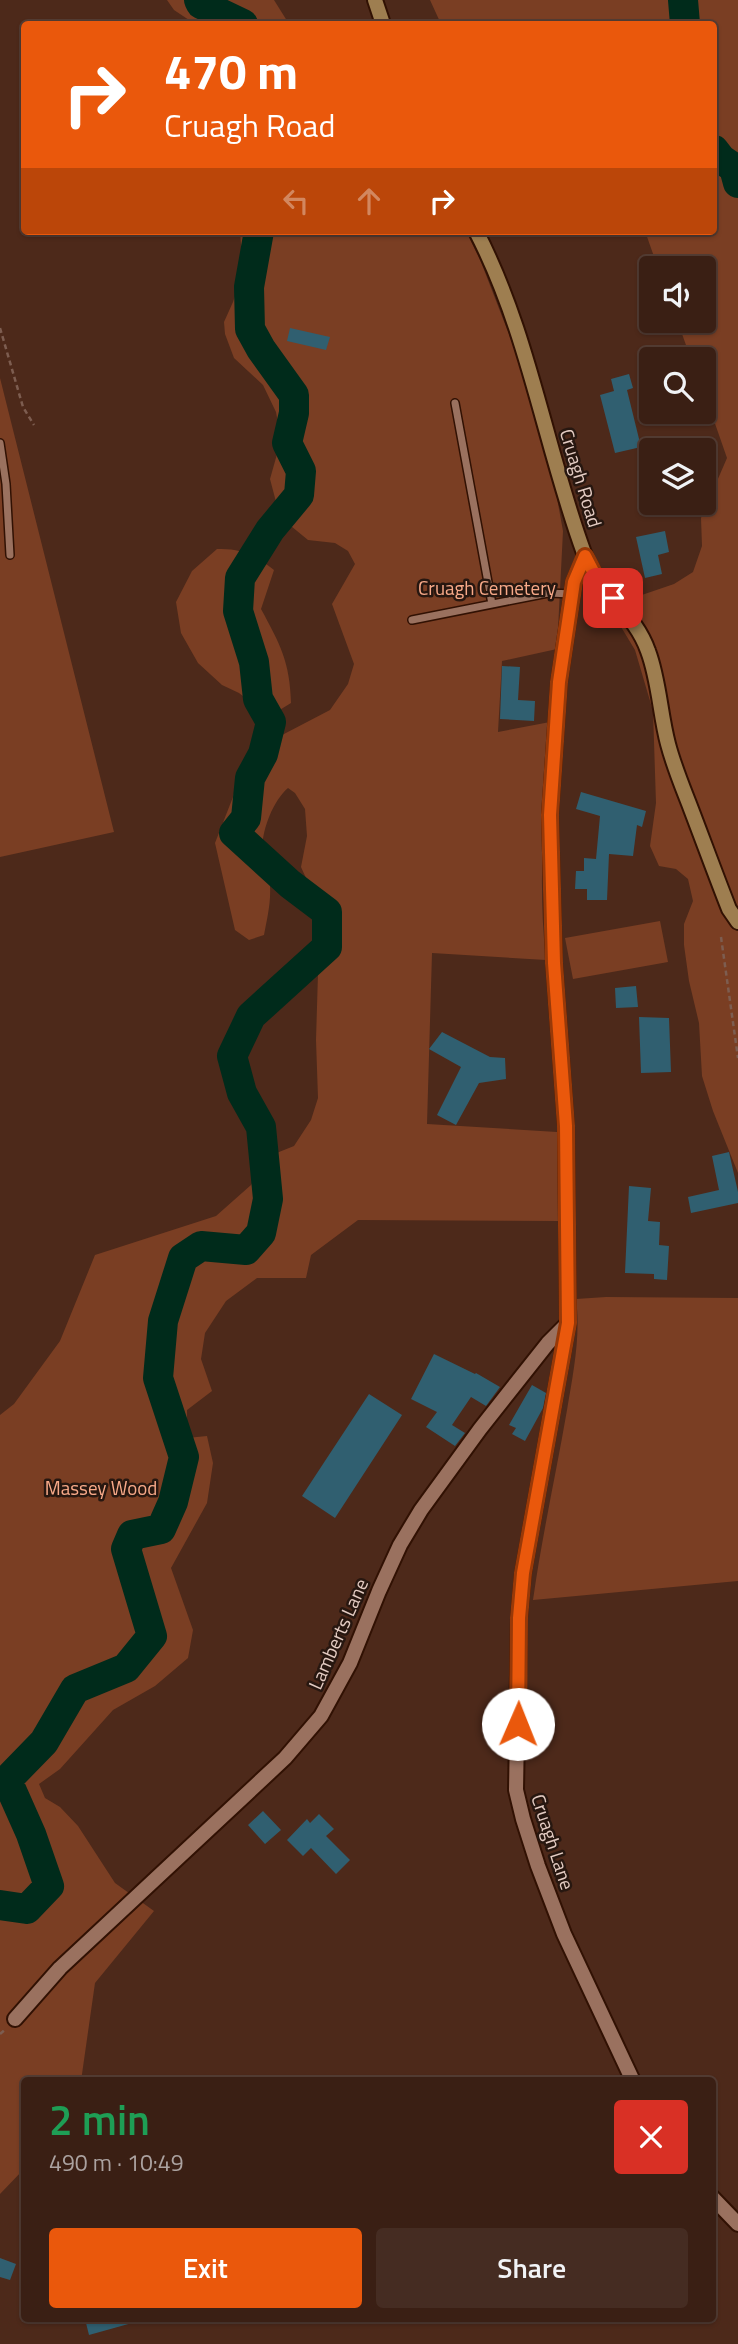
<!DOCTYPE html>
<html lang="en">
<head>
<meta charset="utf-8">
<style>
  :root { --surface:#3a1f14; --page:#452c22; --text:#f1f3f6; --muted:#aba2a0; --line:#543d34; --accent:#ea580c }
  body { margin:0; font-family:"Titillium Web",sans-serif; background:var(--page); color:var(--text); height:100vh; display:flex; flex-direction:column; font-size:26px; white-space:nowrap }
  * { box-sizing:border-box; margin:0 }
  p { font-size:23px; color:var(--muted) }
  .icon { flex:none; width:38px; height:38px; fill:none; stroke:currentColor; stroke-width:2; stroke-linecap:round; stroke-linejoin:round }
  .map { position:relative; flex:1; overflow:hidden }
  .details { position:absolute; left:21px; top:2077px; width:695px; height:245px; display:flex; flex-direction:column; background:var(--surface); border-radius:7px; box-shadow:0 2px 5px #0004,0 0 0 2px var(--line) }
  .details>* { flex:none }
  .banner { position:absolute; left:21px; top:21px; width:696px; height:214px; border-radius:7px; box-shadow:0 2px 5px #0004,0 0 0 2px var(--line); background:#ea580c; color:#fff; overflow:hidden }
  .buttons { position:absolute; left:639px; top:256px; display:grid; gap:14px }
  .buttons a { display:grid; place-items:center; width:77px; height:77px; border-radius:7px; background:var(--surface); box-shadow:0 2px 5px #0004,0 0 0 2px var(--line); font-size:35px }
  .pin { position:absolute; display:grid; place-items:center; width:60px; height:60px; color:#fff; margin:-30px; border-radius:14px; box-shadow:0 4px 10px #0006 }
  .me { position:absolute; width:77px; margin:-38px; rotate:1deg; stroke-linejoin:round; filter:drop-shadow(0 0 5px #0008) }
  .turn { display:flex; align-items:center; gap:24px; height:147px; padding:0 28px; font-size:32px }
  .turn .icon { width:91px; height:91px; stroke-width:2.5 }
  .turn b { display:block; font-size:49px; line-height:60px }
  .lanes { display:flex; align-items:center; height:66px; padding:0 28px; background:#0003; justify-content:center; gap:35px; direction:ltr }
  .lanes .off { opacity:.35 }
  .round { display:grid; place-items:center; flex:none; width:74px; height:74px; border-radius:7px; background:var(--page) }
  .overview { display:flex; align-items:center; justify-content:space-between; height:119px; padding:0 28px }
  h1 { font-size:42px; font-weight:600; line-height:52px; color:#1e9e55 }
  .action { display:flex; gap:14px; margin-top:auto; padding:14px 28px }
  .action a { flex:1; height:80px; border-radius:7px; background:var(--accent); color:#fff; font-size:28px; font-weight:600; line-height:80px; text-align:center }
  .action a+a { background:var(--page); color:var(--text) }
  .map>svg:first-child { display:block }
</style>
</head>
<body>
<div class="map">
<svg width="738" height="2344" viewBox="0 0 738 2344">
  <rect width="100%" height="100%" fill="#4d291a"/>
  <path fill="#7a3e23" d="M167 0H274L289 24H195L174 10Z
    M430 0H738V1173L713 1111 702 1076 699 1023 689 981 684 945V924L693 901 688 879 676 869 659 866 650 846 656 803 653 711 635 650 615 617 633 598 674 584 693 572 702 546 701 518 727 458 704 392V359H691L677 320H704V268H658L645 231H714V24H441Z
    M240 231H466L481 262 515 350 555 487 563 531 557 649 502 661 498 732 550 722C545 801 537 881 546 960L432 953 427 1124 557 1132 561 1221 358 1220 311 1255 306 1278H257L226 1301 205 1333 201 1359 212 1391 187 1410V1438L207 1436 213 1463 207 1503 171 1568 193 1630 188 1658 155 1686 113 1710 60 1769 39 1784 45 1798 60 1807 78 1826 115 1883 154 1911 95 1983 81 2081H24V2169L0 2194V1415L14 1404 60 1341 95 1255 216 1216 251 1185 262 1163 279 1152 294 1146 311 1120 318 1098 316 1040 319 940 316 900 301 867 307 836 305 809 295 793 288 788C273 801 263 828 262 848 262 861 269 873 270 886 271 903 267 919 264 935L249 940 235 930 215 843 233 797 241 768 261 746 330 710 348 684 354 664 332 604 355 564 348 551 335 543 308 540 280 517 270 479 281 440 276 412 263 385 234 358 225 334 224 322 233 302 243 272Z
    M0 378 114 832 0 857Z
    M217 549C241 548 255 555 274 570L261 609C280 644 290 662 291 703L278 711 260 709 239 693 222 685 198 663 181 633 176 602 192 571Z
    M660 921 668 962 573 979 565 938Z
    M606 1297 738 1298V1581L533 1600C542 1536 556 1474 567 1410 573 1374 581 1336 576 1299Z"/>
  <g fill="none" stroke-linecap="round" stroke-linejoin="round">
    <path stroke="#002b1b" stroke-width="30" d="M199 0 201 4 243 24
      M683 0 685 24
      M714 150 721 159 734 168 738 183
      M0 1905 27 1909 49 1886 31 1834 7 1780 44 1742 75 1689 126 1668 152 1636 126 1549 132 1535 161 1529 173 1502 184 1457 158 1378 163 1321 183 1258 201 1246 246 1250 261 1233 268 1199 261 1127 242 1093 232 1056 251 1016 327 947V912L290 884 234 833 246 818 250 778 263 754 271 722 258 699 254 662 238 611 240 578 270 530 299 495 301 471 287 443 294 413V395L261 349 250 329 249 287 259 231"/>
  </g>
  <path fill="#305f70" d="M290 328 330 337 326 350 287 341Z
    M629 374 633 388 627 390 641 447 615 453 600 395 614 391 611 379Z
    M665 531 669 552 658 555 662 574 645 578 636 537Z
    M502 666 520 667 518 700 535 701 534 721 500 719Z
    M581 792 646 811 642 827 637 825 633 856 609 854 607 900H587V889H575L576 871H584V858L596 859 600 816 576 809Z
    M636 986 638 1007 616 1008 615 988Z
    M639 1017 669 1018 671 1072 641 1073Z
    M442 1032 490 1057 505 1058 506 1079 479 1083 456 1125 437 1115 461 1067 429 1049Z
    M729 1152 738 1192V1203L691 1213 688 1197 719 1190 712 1156Z
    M629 1186 651 1188 648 1221 660 1222 659 1245 669 1246 667 1280 654 1279V1274L625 1273Z
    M434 1354 475 1374 476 1373 500 1387 486 1406 471 1397 452 1425 465 1433 455 1446 426 1427 437 1412 411 1399Z
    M532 1385 546 1393 543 1408 525 1441 512 1434 516 1428 509 1425Z
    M369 1394 402 1415 335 1518 302 1496Z
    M263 1811 281 1830 265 1844 248 1825Z
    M319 1814 334 1829 326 1836 350 1860 336 1874 311 1848 303 1856 287 1840 307 1819 310 1823Z
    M0 2258 16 2264 10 2280 0 2277Z
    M85 2319H131L132 2323 89 2335Z"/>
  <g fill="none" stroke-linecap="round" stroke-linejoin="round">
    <defs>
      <path id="lane" d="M455 403 492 604
        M0 443 6 484 10 555
        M412 620 548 593 573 594"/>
      <path id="street" d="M585 557 574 582 559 682 550 815 554 963 566 1126 568 1323 523 1573 519 1618 516 1790 523 1819 538 1866 564 1934 633 2081
        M15 2019 60 1968 285 1758 321 1716 350 1663 379 1591 400 1545 421 1510 480 1429 548 1343 568 1323
        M712 2197 738 2224"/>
      <path id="secondary" d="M375 0 383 24
        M476 231C529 333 545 447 584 553 598 591 635 613 648 651 659 680 660 714 668 744 674 767 683 788 691 809 704 843 716 876 729 909L738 922"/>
    </defs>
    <use href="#lane" stroke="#311103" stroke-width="10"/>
    <use href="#street" stroke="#311103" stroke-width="18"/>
    <use href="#secondary" stroke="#311103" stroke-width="18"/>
    <path stroke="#7d5d50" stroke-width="2.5" stroke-dasharray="5 3.5" stroke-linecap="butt" d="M0 328 23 407 34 425
      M721 937 738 1058
      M0 2034 6 2029"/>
    <use href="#lane" stroke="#9a715f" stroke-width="7"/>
    <use href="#street" stroke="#9a715f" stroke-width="14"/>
    <use href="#secondary" stroke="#9e7e50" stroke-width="14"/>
  </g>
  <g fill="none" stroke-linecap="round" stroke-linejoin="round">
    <defs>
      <path id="route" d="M518 1724 519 1618 523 1573 568 1323 566 1126 554 963 550 815 559 682 574 582 585 556 597 579 613 598"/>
    </defs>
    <use href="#route" stroke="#983908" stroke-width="18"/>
    <use href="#route" stroke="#ea580c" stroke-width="12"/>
  </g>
  <g text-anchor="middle" stroke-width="5" stroke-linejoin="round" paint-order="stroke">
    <g font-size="19" fill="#e4ccc3" stroke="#271710">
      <text transform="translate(581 478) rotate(73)" y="7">Cruagh Road</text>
      <text transform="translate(338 1634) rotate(-66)" y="7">Lamberts Lane</text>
      <text transform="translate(553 1842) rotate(72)" y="7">Cruagh Lane</text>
    </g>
    <g font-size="19" fill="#f9aa89" stroke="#271710">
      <text x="487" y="595">Cruagh Cemetery</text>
      <text x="101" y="1495">Massey Wood</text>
    </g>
  </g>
</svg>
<div class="buttons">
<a><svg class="icon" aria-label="sound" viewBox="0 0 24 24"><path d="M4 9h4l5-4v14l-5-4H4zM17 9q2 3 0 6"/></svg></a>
<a><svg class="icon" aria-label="search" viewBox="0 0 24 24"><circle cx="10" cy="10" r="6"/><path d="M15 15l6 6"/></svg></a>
<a><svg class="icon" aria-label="layers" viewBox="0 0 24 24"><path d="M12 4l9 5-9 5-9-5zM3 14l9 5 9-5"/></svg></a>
</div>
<div class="pin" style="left:613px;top:598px;background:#d93025"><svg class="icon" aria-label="arrive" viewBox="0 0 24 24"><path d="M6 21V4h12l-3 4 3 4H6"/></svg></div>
<svg class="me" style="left:518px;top:1724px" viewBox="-20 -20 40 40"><circle r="19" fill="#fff"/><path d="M0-13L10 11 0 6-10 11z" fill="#ea580c"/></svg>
<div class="banner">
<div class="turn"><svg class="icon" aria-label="right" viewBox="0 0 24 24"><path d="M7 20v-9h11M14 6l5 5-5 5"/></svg><div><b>470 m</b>Cruagh Road</div></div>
<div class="lanes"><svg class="icon off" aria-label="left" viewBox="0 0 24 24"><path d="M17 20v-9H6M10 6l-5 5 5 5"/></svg><svg class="icon off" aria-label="ahead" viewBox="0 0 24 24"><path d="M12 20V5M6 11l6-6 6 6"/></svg><svg class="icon" aria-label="right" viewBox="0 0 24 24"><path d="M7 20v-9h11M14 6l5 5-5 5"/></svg></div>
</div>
<section class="details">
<div class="overview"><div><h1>2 min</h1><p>490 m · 10:49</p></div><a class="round" style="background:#d93025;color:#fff"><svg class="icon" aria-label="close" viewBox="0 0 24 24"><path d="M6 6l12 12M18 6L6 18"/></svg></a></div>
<div class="action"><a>Exit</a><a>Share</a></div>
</section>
</div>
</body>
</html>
